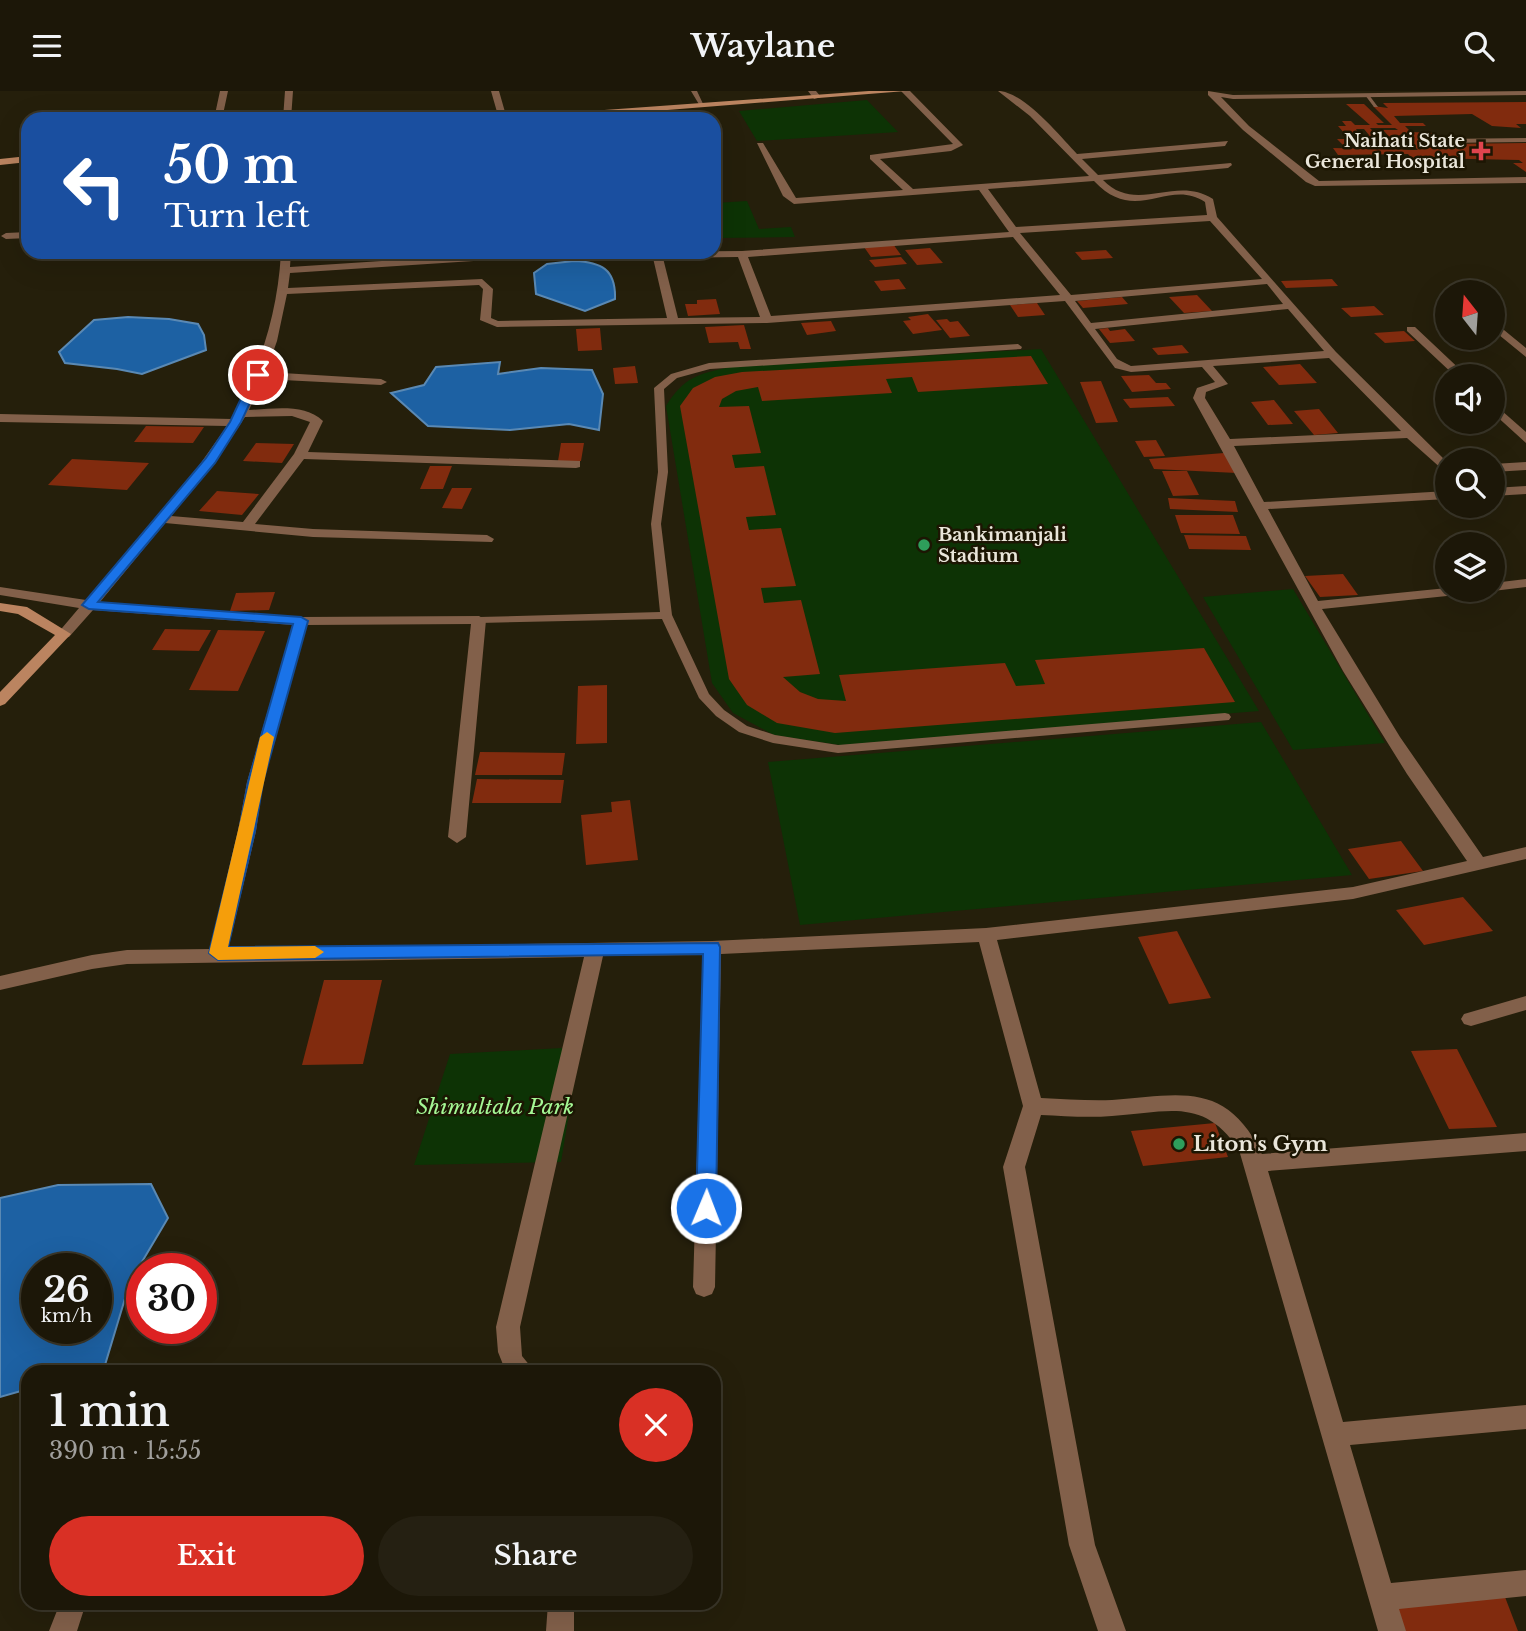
<!DOCTYPE html>
<html lang="en">
<head>
<meta charset="utf-8">
<style>
  :root { --surface:#1c1708; --page:#252012; --text:#f1f3f6; --muted:#a09f9c; --line:#3a3629; --accent:#d93025 }
  body { margin:0; font-family:"Libre Baskerville",serif; background:var(--page); color:var(--text); height:100vh; display:flex; flex-direction:column; font-size:26px; white-space:nowrap }
  * { box-sizing:border-box; margin:0 }
  p { font-size:23px; color:var(--muted) }
  .icon { flex:none; width:38px; height:38px; fill:none; stroke:currentColor; stroke-width:2; stroke-linecap:round; stroke-linejoin:round }
  .map { position:relative; flex:1; overflow:hidden }
  .side { position:absolute; left:21px; top:1274px; width:700px; height:245px; display:flex; flex-direction:column; background:var(--surface); border-radius:21px; box-shadow:0 7px 28px #0002,0 0 0 2px var(--line) }
  .side>* { flex:none }
  .top-card { position:absolute; left:21px; top:21px; width:700px; height:147px; border-radius:21px; box-shadow:0 7px 28px #0002,0 0 0 2px var(--line); background:#1a4fa0; color:#fff; overflow:hidden }
  .needle { width:46px; rotate:343deg }
  .buttons { position:absolute; left:1435px; top:189px; display:grid; gap:14px }
  .buttons a { display:grid; place-items:center; width:70px; height:70px; border-radius:50%; background:var(--surface); box-shadow:0 7px 28px #0002,0 0 0 2px var(--line); font-size:35px }
  .speed { position:absolute; left:21px; top:1162px; display:flex; gap:14px; font-size:35px; font-weight:700; text-align:center }
  .speed>* { display:grid; place-content:center; width:91px; height:91px; border-radius:50%; background:var(--surface); box-shadow:0 7px 28px #0002,0 0 0 2px var(--line); line-height:1 }
  .speed small { font-size:18px; font-weight:400 }
  .speed .limit { border:10px solid #d22; background:#fff; color:#111 }
  .pin { position:absolute; display:grid; place-items:center; width:60px; height:60px; color:#fff; margin:-30px; border:4px solid #fff; border-radius:50%; box-shadow:0 2px 7px #0007 }
  .me { position:absolute; width:77px; margin:-38px; rotate:1deg; stroke-linejoin:round; filter:drop-shadow(0 0 5px #0008) }
  .turn { display:flex; align-items:center; gap:24px; height:147px; padding:0 28px; font-size:32px }
  .turn .icon { width:91px; height:91px; stroke-width:2.5 }
  .turn b { display:block; font-size:49px; line-height:60px }
  .round { display:grid; place-items:center; flex:none; width:74px; height:74px; border-radius:37px; background:var(--page) }
  .summary { display:flex; align-items:center; justify-content:space-between; height:119px; padding:0 28px }
  h1 { font-size:42px; font-weight:600; line-height:52px }
  .cta { display:flex; gap:14px; margin-top:auto; padding:14px 28px }
  .cta a { flex:1; height:80px; border-radius:42px; background:var(--accent); color:#fff; font-size:28px; font-weight:600; line-height:80px; text-align:center }
  .cta a+a { background:var(--page); color:var(--text) }
  header { display:flex; justify-content:space-between; align-items:center; height:91px; padding:0 28px; background:var(--surface); font-size:32px; font-weight:600 }
  .map>svg:first-child { display:block }
</style>
</head>
<body>
<header><svg class="icon" aria-label="menu" viewBox="0 0 24 24"><path d="M4 6h16M4 12h16M4 18h16"/></svg>Waylane<svg class="icon" aria-label="search" viewBox="0 0 24 24"><circle cx="10" cy="10" r="6"/><path d="M15 15l6 6"/></svg></header>
<div class="map">
<svg width="1526" height="1540" viewBox="0 0 1526 1540">
  <rect width="100%" height="100%" fill="#251f0b"/>
  <path fill="#0d3305" d="M867 9 898 41 757 50 739 20Z
    M747 110 759 138 791 136 795 146 714 147V112Z
    M1041 258 1259 620 840 654 774 644 733 622 712 592 666 315C684 286 698 283 730 276Z
    M1293 498 1385 652 1293 659 1203 506Z
    M1261 631 1352 784 800 834 768 671Z
    M580 956 561 1071 414 1074 450 963Z"/>
  <path fill="#1d61a3" stroke="#5a89b4" stroke-width="2" fill-rule="evenodd" d="M574 170C601 171 616 178 615 208L585 220 536 203 534 182 547 173Z
    M128 226 169 228 198 233 204 244 206 259 142 283 117 278 65 272 59 261 94 229Z
    M500 271 498 283 541 277 592 279 603 303 599 339 569 333 510 339 428 335 391 302 424 294 436 276Z
    M151 1093 168 1127 130 1191 105 1274 83 1281H28V1298L0 1306V1107L58 1094ZM37 1178H96V1237H37Z"/>
  <path fill="#812b0e" d="M1526 11V33H1516L1521 37 1492 35 1472 23 1394 25 1400 32H1423L1426 35H1405L1411 41 1433 42 1444 53 1526 52V81L1513 72H1523L1519 69 1423 67 1428 73H1438L1442 78H1406L1400 71H1415L1408 63 1338 64 1333 57 1418 59 1412 53H1396L1383 39H1398L1395 37H1370L1380 48H1369L1375 54H1343L1337 48H1349L1346 44H1369L1364 38H1356L1359 43H1345L1338 35H1346L1342 30H1351L1355 34H1370L1346 13H1364L1384 32H1376L1378 34H1392L1373 15 1388 17 1383 12Z
    M893 153 901 164 871 166 864 156Z
    M930 157 943 172 917 174 905 159Z
    M1106 159 1113 167 1082 169 1075 161Z
    M901 166 907 173 875 176 869 169Z
    M899 188 906 198 881 200 874 190Z
    M1332 188 1338 195 1286 197 1281 190Z
    M1197 204 1212 220 1184 222 1169 206Z
    M1122 206 1128 213 1083 217 1077 210Z
    M716 208 720 223 688 225 685 213H697V209Z
    M1037 212 1045 224 1018 226 1010 214Z
    M1374 215 1384 224 1351 226 1341 217Z
    M928 223 942 239 913 243 903 230 911 229 908 226Z
    M947 228 950 231 958 230 970 245 950 247 936 229Z
    M831 230 836 240 807 244 801 232Z
    M744 234 751 258H740L738 251 709 252 705 236Z
    M600 237 602 259 578 260 576 238Z
    M1108 237 1110 240 1125 238 1135 250 1110 252 1099 238Z
    M1404 240 1415 250 1385 252 1374 242Z
    M1182 254 1189 262 1158 264 1152 257Z
    M1031 265 1048 293 918 301 912 286 886 288 892 302 762 310 758 296 736 300 722 308 719 316 749 315 761 362 732 364 735 377 764 375 776 424 746 426 749 439 781 437 796 495 761 497 764 512 801 509 820 583 783 586 800 601 818 608 846 610 839 584 1005 572 1016 595 1045 593 1035 569 1204 557 1235 611 835 642 777 632 747 614 729 588 680 315 693 297 715 286 742 281Z
    M1300 273 1317 292 1279 294 1263 276Z
    M635 275 638 292 615 293 613 277Z
    M1149 284 1156 292H1166L1171 298 1132 301 1121 285Z
    M1101 290 1118 331 1096 332 1080 291Z
    M1168 306 1175 315 1130 317 1123 308Z
    M1274 309 1293 333 1268 334 1251 311Z
    M1319 318 1338 342 1314 344 1294 320Z
    M146 335 204 336 193 352 134 351Z
    M1156 349 1165 365 1144 366 1135 350Z
    M256 352 294 353 282 372 243 370Z
    M561 352H584L581 370H558Z
    M1224 362 1237 382 1154 378 1149 368Z
    M72 368 149 372 127 399 48 394Z
    M430 375H452L443 398H420Z
    M1162 380H1187L1199 404 1173 405Z
    M452 397H472L462 418 442 417Z
    M217 400 259 403 242 424 199 420Z
    M1168 407 1235 410 1238 421 1170 418Z
    M1175 424H1233L1240 443 1181 442Z
    M1184 444 1246 445 1251 459 1189 458Z
    M1343 483 1358 504 1320 506 1305 485Z
    M275 501 269 519 230 520 236 502Z
    M165 538 211 539 199 560 152 559Z
    M218 539 265 540 238 600 189 599Z
    M607 594V652L576 653 578 595Z
    M480 661 565 662 562 684H475Z
    M477 688 564 689 561 712H472Z
    M630 709 638 769 586 774 581 724 612 721 611 711Z
    M1401 750 1423 780 1369 788 1348 758Z
    M1463 806 1493 840 1424 854 1396 819Z
    M1177 840 1211 907 1169 913 1138 846Z
    M324 889H382L363 973 302 974Z
    M1457 958 1497 1036 1449 1038 1411 960Z
    M1215 1032 1228 1066 1143 1075 1131 1040Z
    M1505 1506 1518 1540H1404L1396 1515Z"/>
  <g fill="none" stroke-linecap="round" stroke-linejoin="round">
    <path fill="#82604a" fill-rule="evenodd" d="M691 0H697L704 15H700Z
      M1365 4H1369L1378 16H1374Z
      M1526 47V51L1441 52 1438 50 1441 48Z
      M1018 253 1022 256 1021 258 710 278 677 287 664 298 668 381 661 433 672 524 709 603 724 619 747 635 775 644 838 654 1225 622 1229 623 1231 626 1229 629 838 662 773 652 739 641 716 625 699 607 662 528 479 532 473 529 479 526 660 521 651 433 658 381 654 297 671 283 709 272Z"/>
    <path fill="#82604a" fill-rule="evenodd" d="M220 0H228L222 28H214Z
      M285 0H293L291 28H283Z
      M491 0H499L507 28H499Z
      M808 0H816L821 6 814 8Z
      M901 0H910L963 54 951 60 880 68 913 98 1089 85 1030 25 998 0C1023 0 1060 45 1077 63L1228 50 1225 55 1082 68 1098 84 1231 72 1232 74 1228 77 1103 89C1137 124 1175 83 1213 108L1217 126 1336 261 1447 371V380L1443 379 1407 347 1234 355 1264 411 1447 400V408L1268 418 1318 510 1447 497 1473 499 1466 503 1322 518 1400 646 1483 766 1526 756V768L1353 808 997 849 1041 1007C1065 1008 1089 1010 1112 1009 1180 1004 1226 989 1262 1063L1526 1042V1060L1268 1080 1343 1331 1526 1314V1338L1350 1354 1391 1492 1526 1479V1505L1399 1518 1406 1540H1378L1239 1059C1203 1005 1167 1022 1112 1025 1088 1027 1064 1025 1041 1024L1025 1076 1095 1454 1126 1540H1098L1069 1454 1003 1076 1023 1015 979 851 721 863 715 1196 712 1203 704 1206 696 1203 693 1196 703 864 603 865 520 1236 522 1265 535 1281H506L498 1261 496 1236 584 866 127 873 92 878 0 899V885L92 864 127 859 210 858 238 740 247 691 293 534 93 519 69 546 64 547 57 543 79 517 0 504V496L86 509 198 376 227 335 0 331V323L232 328C260 277 278 221 281 161H291L290 176 504 162 742 160 1009 141 979 99 794 113 783 105 757 52H763L796 107 903 99 870 68V64L953 53ZM1094 90C1136 135 1168 86 1205 111L1207 124 1016 136 988 98ZM1210 130 1262 188 1071 204 1020 142ZM1013 146 1060 204 771 225 748 166ZM738 166 760 226 678 227 663 167ZM653 167 667 227 498 230 491 227 493 198 482 188 288 197 290 182 504 168ZM1267 193 1283 213 1091 232 1075 210ZM479 194 483 198 480 229 497 236 767 232 1065 210 1115 277 1131 281 1202 276 1215 291 1197 297 1193 307 1343 580 1407 683 1467 770 1353 796 986 837 712 850 228 858 256 740 263 691 307 534 471 533 448 746 457 752 466 746 486 529 479 525 301 526 100 511 165 432 313 446 492 451 494 448 487 444 313 438 255 433 304 368 576 377 580 376V370L308 361 323 330C305 312 272 318 249 319L263 288 381 294 387 291 381 288 266 281 277 250 287 203ZM1288 218 1324 260 1131 275 1117 268 1095 238ZM1329 267 1401 340 1230 348 1205 307 1206 301 1228 293 1213 275ZM292 325 310 331 294 363 243 431 171 425 216 370 245 326Z
      M1208 0 1233 4 1526 0V4L1233 8 1221 6 1249 35 1319 90 1526 86V92L1315 95 1306 91 1243 39 1208 4Z
      M655 16H661L669 28H661Z
      M28 141V147L6 148 1 145 6 142Z
      M1493 230 1526 257V266L1493 239Z
      M1407 236H1415L1467 285H1455L1407 240Z
      M1493 312 1526 341V352L1493 322Z
      M1526 371V379L1493 381V373Z
      M1526 395V403L1493 405V397Z
      M1526 488V496L1493 500 1488 499H1493V492Z
      M1526 905V919L1471 935 1464 933 1461 928 1464 923Z
      M60 1512H86L77 1540H49Z
      M548 1512H574V1540H546Z"/>
    <path fill="#bb8460" fill-rule="evenodd" d="M869 0H906L555 28H517L521 25Z
      M28 65V71L0 74V68Z
      M0 512 27 516 71 543 5 613 0 615V601L55 544 18 523 0 520Z"/>
  </g>
  <path fill="#1a73e8" stroke="#114b97" stroke-width="2" d="M258 280 263 284 241 331 215 372 98 511 301 526 308 530 263 691 255 740 228 856 718 852 720 856 716 1117 713 1123 706 1126 699 1123 696 1117 703 863 218 869 209 862 239 740 248 691 293 533 89 518 82 514 206 367 230 331 252 284Z"/>
  <path fill="#f59e0b" d="M267 641 274 646 228 856 315 855 324 861 315 867 218 869 209 862 260 646Z"/>
  <path fill="#e0444e" stroke="#1c1603" stroke-width="2.5" d="M1477.5 49.5h7v7h7v7h-7v7h-7v-7h-7v-7h7z"/>
  <g fill="#2e9e5b" stroke="#1c1603" stroke-width="2.5">
    <circle cx="924" cy="454" r="7"/>
    <circle cx="1179" cy="1053" r="7"/>
  </g>
  <g text-anchor="middle" stroke-width="5" stroke-linejoin="round" paint-order="stroke">
    <g font-size="18" font-weight="bold" fill="#eae6da" stroke="#1c1603" text-anchor="end">
      <text x="1465" y="56">Naihati State<tspan x="1465" dy="21">General Hospital</tspan></text>
      <text x="938" y="450" text-anchor="start">Bankimanjali<tspan x="938" dy="21">Stadium</tspan></text>
    </g>
    <g font-size="21" font-style="italic" fill="#a5f895" stroke="#1c1603">
      <text x="495" y="1023">Shimultala Park</text>
    </g>
    <g font-size="21" font-weight="bold" fill="#eae6da" stroke="#1c1603" text-anchor="start">
      <text x="1193" y="1060">Liton's Gym</text>
    </g>
  </g>
</svg>
<div class="buttons">
<a><svg class="needle" viewBox="-14 -14 28 28"><path d="M0-13l5 13h-10z" fill="#e53935"/><path d="M0 13l5-13h-10z" fill="#a09f9c"/></svg></a>
<a><svg class="icon" aria-label="sound" viewBox="0 0 24 24"><path d="M4 9h4l5-4v14l-5-4H4zM17 9q2 3 0 6"/></svg></a>
<a><svg class="icon" aria-label="search" viewBox="0 0 24 24"><circle cx="10" cy="10" r="6"/><path d="M15 15l6 6"/></svg></a>
<a><svg class="icon" aria-label="layers" viewBox="0 0 24 24"><path d="M12 4l9 5-9 5-9-5zM3 14l9 5 9-5"/></svg></a>
</div>
<div class="speed"><div>26<small>km/h</small></div><div class="limit">30</div></div>
<div class="pin" style="left:258px;top:284px;background:#d93025"><svg class="icon" aria-label="arrive" viewBox="0 0 24 24"><path d="M6 21V4h12l-3 4 3 4H6"/></svg></div>
<svg class="me" style="left:706px;top:1117px" viewBox="-20 -20 40 40"><circle r="17" fill="#1a73e8" stroke="#fff" stroke-width="3"/><path d="M0-11L8 9 0 5-8 9z" fill="#fff"/></svg>
<div class="top-card">
<div class="turn"><svg class="icon" aria-label="left" viewBox="0 0 24 24"><path d="M17 20v-9H6M10 6l-5 5 5 5"/></svg><div><b>50 m</b>Turn left</div></div>
</div>
<section class="side">
<div class="summary"><div><h1>1 min</h1><p>390 m · 15:55</p></div><a class="round" style="background:#d93025;color:#fff"><svg class="icon" aria-label="close" viewBox="0 0 24 24"><path d="M6 6l12 12M18 6L6 18"/></svg></a></div>
<div class="cta"><a>Exit</a><a>Share</a></div>
</section>
</div>
</body>
</html>
